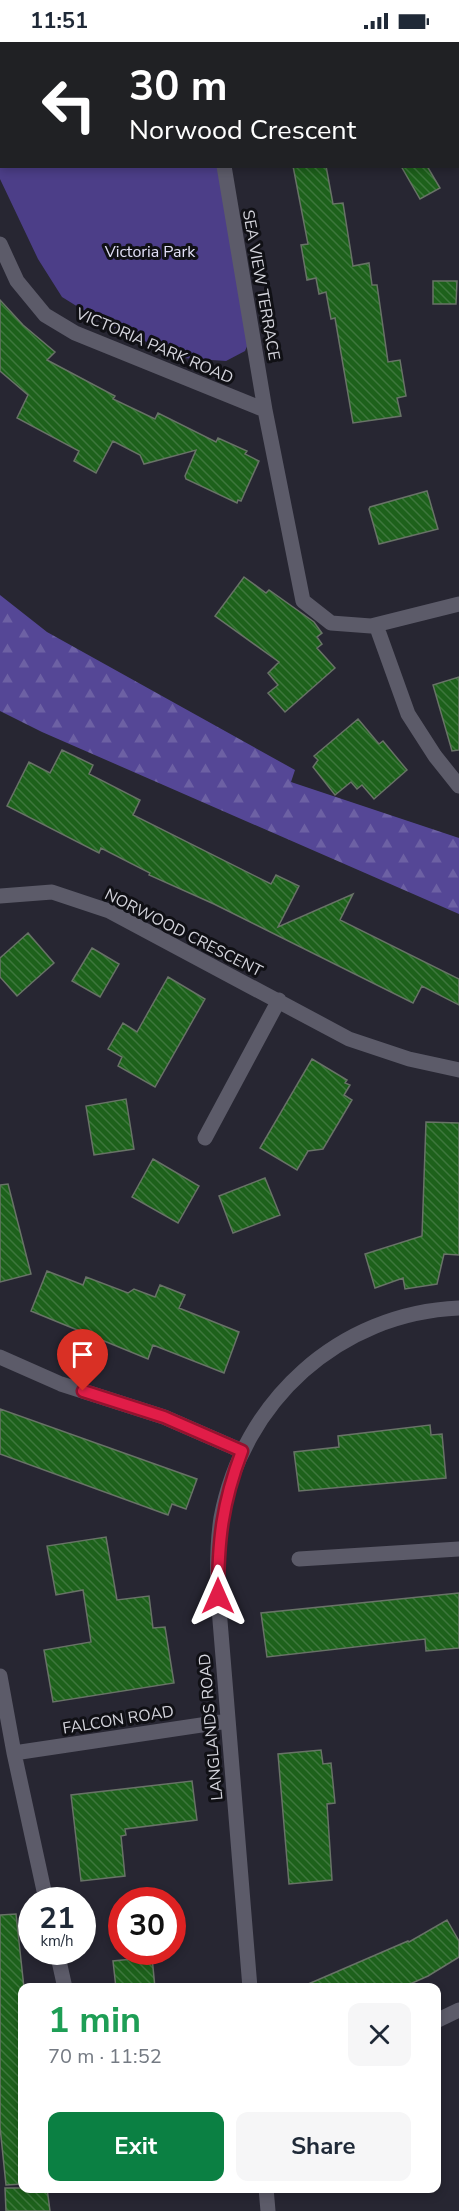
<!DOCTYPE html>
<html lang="en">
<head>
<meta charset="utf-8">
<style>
  :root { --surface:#fff; --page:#f6f6f7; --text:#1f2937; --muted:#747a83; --accent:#0b8043 }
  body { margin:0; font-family:"Nunito Sans",sans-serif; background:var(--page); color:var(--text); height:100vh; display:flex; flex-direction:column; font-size:22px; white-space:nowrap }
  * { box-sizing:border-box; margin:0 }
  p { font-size:20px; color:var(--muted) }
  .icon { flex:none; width:33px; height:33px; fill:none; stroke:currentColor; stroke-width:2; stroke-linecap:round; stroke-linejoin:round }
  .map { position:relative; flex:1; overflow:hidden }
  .drawer { position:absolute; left:18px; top:1941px; width:423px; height:210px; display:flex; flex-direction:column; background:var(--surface); border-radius:12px; box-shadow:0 3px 9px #0003 }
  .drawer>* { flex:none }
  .banner { position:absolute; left:0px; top:0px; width:459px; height:126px; box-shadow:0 3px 9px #0003; background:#202124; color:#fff; overflow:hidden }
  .speed { position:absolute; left:18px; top:1845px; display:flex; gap:12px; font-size:30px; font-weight:700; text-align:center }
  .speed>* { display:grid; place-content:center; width:78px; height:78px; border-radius:50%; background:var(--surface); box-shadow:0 3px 9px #0003; line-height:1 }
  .speed small { font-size:15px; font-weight:400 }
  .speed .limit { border:9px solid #d22; background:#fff; color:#111 }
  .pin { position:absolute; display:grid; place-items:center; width:51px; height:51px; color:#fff; margin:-62px -26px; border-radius:50% 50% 50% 0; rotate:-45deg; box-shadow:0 0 6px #0007 }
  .pin .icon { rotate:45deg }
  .me { position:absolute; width:66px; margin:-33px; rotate:0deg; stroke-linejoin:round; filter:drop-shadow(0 0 4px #0008) }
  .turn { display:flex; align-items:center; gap:21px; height:126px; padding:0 30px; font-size:27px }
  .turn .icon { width:78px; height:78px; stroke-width:2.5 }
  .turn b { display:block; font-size:42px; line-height:51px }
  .round { display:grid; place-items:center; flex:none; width:63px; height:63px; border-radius:12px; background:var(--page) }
  .overview { display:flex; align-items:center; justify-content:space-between; height:102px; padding:0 30px }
  h1 { font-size:36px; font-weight:700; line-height:45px; color:#1e9e55 }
  .button { display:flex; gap:12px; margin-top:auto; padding:12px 30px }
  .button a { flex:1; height:69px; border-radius:12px; background:var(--accent); color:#fff; font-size:24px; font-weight:700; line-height:69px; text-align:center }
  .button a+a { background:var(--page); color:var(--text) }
  .status { display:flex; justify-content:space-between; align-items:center; height:42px; padding:0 30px; background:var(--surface); direction:ltr }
  .status svg { height:16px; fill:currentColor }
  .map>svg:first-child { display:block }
</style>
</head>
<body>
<div class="status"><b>11:51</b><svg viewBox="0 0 49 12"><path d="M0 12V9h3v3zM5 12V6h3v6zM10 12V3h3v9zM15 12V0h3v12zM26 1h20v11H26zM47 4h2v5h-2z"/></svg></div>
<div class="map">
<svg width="459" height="2169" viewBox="0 0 459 2169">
  <defs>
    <pattern id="forest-firs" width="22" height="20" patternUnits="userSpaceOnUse" patternTransform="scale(1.5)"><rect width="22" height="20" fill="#554796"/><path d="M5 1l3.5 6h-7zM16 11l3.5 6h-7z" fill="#6d61a4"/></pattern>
    <pattern id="building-back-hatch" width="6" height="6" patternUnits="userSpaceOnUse" patternTransform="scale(1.5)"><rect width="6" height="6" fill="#1d611b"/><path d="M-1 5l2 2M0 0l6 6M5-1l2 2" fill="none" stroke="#3d773c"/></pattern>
  </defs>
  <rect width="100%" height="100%" fill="#272632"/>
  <path fill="url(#forest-firs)" d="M0 553 47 590 295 728 291 740 459 796V872L42 690 0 669Z"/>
  <path fill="#4c3e88" d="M0 0H197L2 2V124L221 125 251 295 245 309 226 319 183 316 104 281 62 255 38 217 0 137Z"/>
  <path fill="url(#building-back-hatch)" stroke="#687367" stroke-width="1.5" d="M293 124H326L333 162 343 161 353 224 369 221 372 243H377L388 320 400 318 406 354 397 356 401 374 353 381 335 276 331 277 326 250 319 252 316 236 307 238 301 203 308 202Z
    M401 124H427L440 146 420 157Z
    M433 239H457L456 262H433Z
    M0 258 23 283 55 310 47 318 115 354 113 357 155 377 158 371 216 400 218 396 247 409 245 412 259 419 241 459 238 458 237 461 186 437 185 434 196 408 144 422 140 413 113 399 96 431 74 419 79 409 17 376 28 353 0 329Z
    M427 449 438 487 379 502 369 467 370 465Z
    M244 535 266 551 269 548 314 580 322 591 317 595 322 602 317 606 335 626 285 670 268 651 278 643 268 631 279 620 215 574Z
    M459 635V708L452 709 433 643Z
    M358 677 379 702 383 699 407 728 374 757 362 743 357 747 351 740 335 753 313 725 318 718 314 714Z
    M62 708 93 723 89 732 140 758 133 773 271 842 276 833 299 844 278 885 353 852 340 878 459 937V963L422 944 413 961 214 862 149 833 150 831 101 806 99 811 7 764 29 720 50 731Z
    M28 891 54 921 17 954 0 935V916Z
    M92 906 119 922 100 955 72 939Z
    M168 935 205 957 155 1045 118 1024 122 1015 108 1007 123 981 137 990Z
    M312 1017 347 1038 345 1041 350 1043 344 1053 352 1058 323 1107 308 1109 297 1128 260 1106Z
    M126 1057 134 1107 94 1113 86 1064Z
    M426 1080 459 1081V1213L444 1212 437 1242 405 1247 403 1236 375 1246 365 1212 422 1194Z
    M153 1117 199 1144 178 1181 132 1155Z
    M265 1136 280 1173 233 1191 219 1154Z
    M8 1142 31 1232 0 1240V1143Z
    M47 1229 83 1243 86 1235 128 1251 134 1247 155 1255 160 1243 185 1253 179 1266 239 1290 224 1331 153 1303 148 1317 31 1269Z
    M0 1367 197 1437 186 1467 172 1462 168 1473 0 1412Z
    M430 1383 431 1393 442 1392 446 1436 299 1449 294 1410 339 1405 338 1394Z
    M106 1495 117 1558 149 1554 153 1586 165 1585 174 1641 53 1660 44 1608 91 1600 83 1548 56 1553 47 1504Z
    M459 1551V1606L426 1609 425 1597 267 1615 261 1571Z
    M321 1708 323 1722 331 1721 335 1761 327 1762 332 1838 289 1842 278 1712Z
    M192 1739 197 1778 125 1787 126 1793 121 1794 125 1834 81 1839 71 1753Z
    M16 1872 24 1946H22V2142L6 2143 0 2085V1873Z
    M447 1878 459 1899V1915L428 1934 401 1946H299L408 1899 409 1900Z
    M152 1915 155 1946H116L113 1919Z
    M5 2146H47L50 2169H6Z"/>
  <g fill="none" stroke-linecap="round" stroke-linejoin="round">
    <path stroke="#5c5b69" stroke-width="15" d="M203 0V2
      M224 124 265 368 303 559 331 581 371 584 459 562
      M0 202 17 239 45 273 75 291 265 368
      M376 583 408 672 435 714 459 744
      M0 854 52 850 109 869 349 997 409 1017 459 1028
      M205 1096 279 958
      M0 1315 61 1342 164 1375 242 1409
      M299 1517 459 1507
      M0 1634 14 1711 46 1858
      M14 1711 228 1679
      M57 1910 65 1946
      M250 1946 218 1554C217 1528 217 1502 221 1476 243 1359 339 1271 459 1266
      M436 1979 459 1968
      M266 2146 268 2169"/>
  </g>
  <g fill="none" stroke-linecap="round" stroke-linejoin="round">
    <defs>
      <path id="route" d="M83 1349 164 1375 242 1409C222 1462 218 1498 218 1554"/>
    </defs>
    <use href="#route" stroke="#92132f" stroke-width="15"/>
    <use href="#route" stroke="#e11d48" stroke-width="10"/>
  </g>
  <g text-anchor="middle" stroke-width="6" stroke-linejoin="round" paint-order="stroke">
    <g font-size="16" fill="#e1dff6" stroke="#101015">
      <text x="150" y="215">Victoria Park</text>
    </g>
    <g font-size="16" fill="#d4d4dc" stroke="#101015">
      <text transform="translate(262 243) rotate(80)" y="6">SEA VIEW TERRACE</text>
      <text transform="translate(155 303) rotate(23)" y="6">VICTORIA PARK ROAD</text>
      <text transform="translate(184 890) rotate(27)" y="6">NORWOOD CRESCENT</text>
      <text transform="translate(118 1677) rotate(-9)" y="6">FALCON ROAD</text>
      <text transform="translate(210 1685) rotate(-95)" y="6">LANGLANDS ROAD</text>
    </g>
  </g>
</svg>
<div class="speed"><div>21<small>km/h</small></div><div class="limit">30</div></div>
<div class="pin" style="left:83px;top:1349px;background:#d93025"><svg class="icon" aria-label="arrive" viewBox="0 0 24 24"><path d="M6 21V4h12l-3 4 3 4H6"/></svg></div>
<svg class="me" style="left:218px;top:1554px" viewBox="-20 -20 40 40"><path d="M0-17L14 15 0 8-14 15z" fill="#e11d48" stroke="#fff" stroke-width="4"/></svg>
<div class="banner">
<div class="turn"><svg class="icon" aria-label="left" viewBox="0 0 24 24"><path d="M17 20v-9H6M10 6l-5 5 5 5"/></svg><div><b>30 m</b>Norwood Crescent</div></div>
</div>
<section class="drawer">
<div class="overview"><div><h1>1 min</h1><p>70 m · 11:52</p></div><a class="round"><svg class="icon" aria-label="close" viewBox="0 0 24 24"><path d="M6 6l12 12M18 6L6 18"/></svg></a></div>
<div class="button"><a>Exit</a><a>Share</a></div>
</section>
</div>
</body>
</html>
